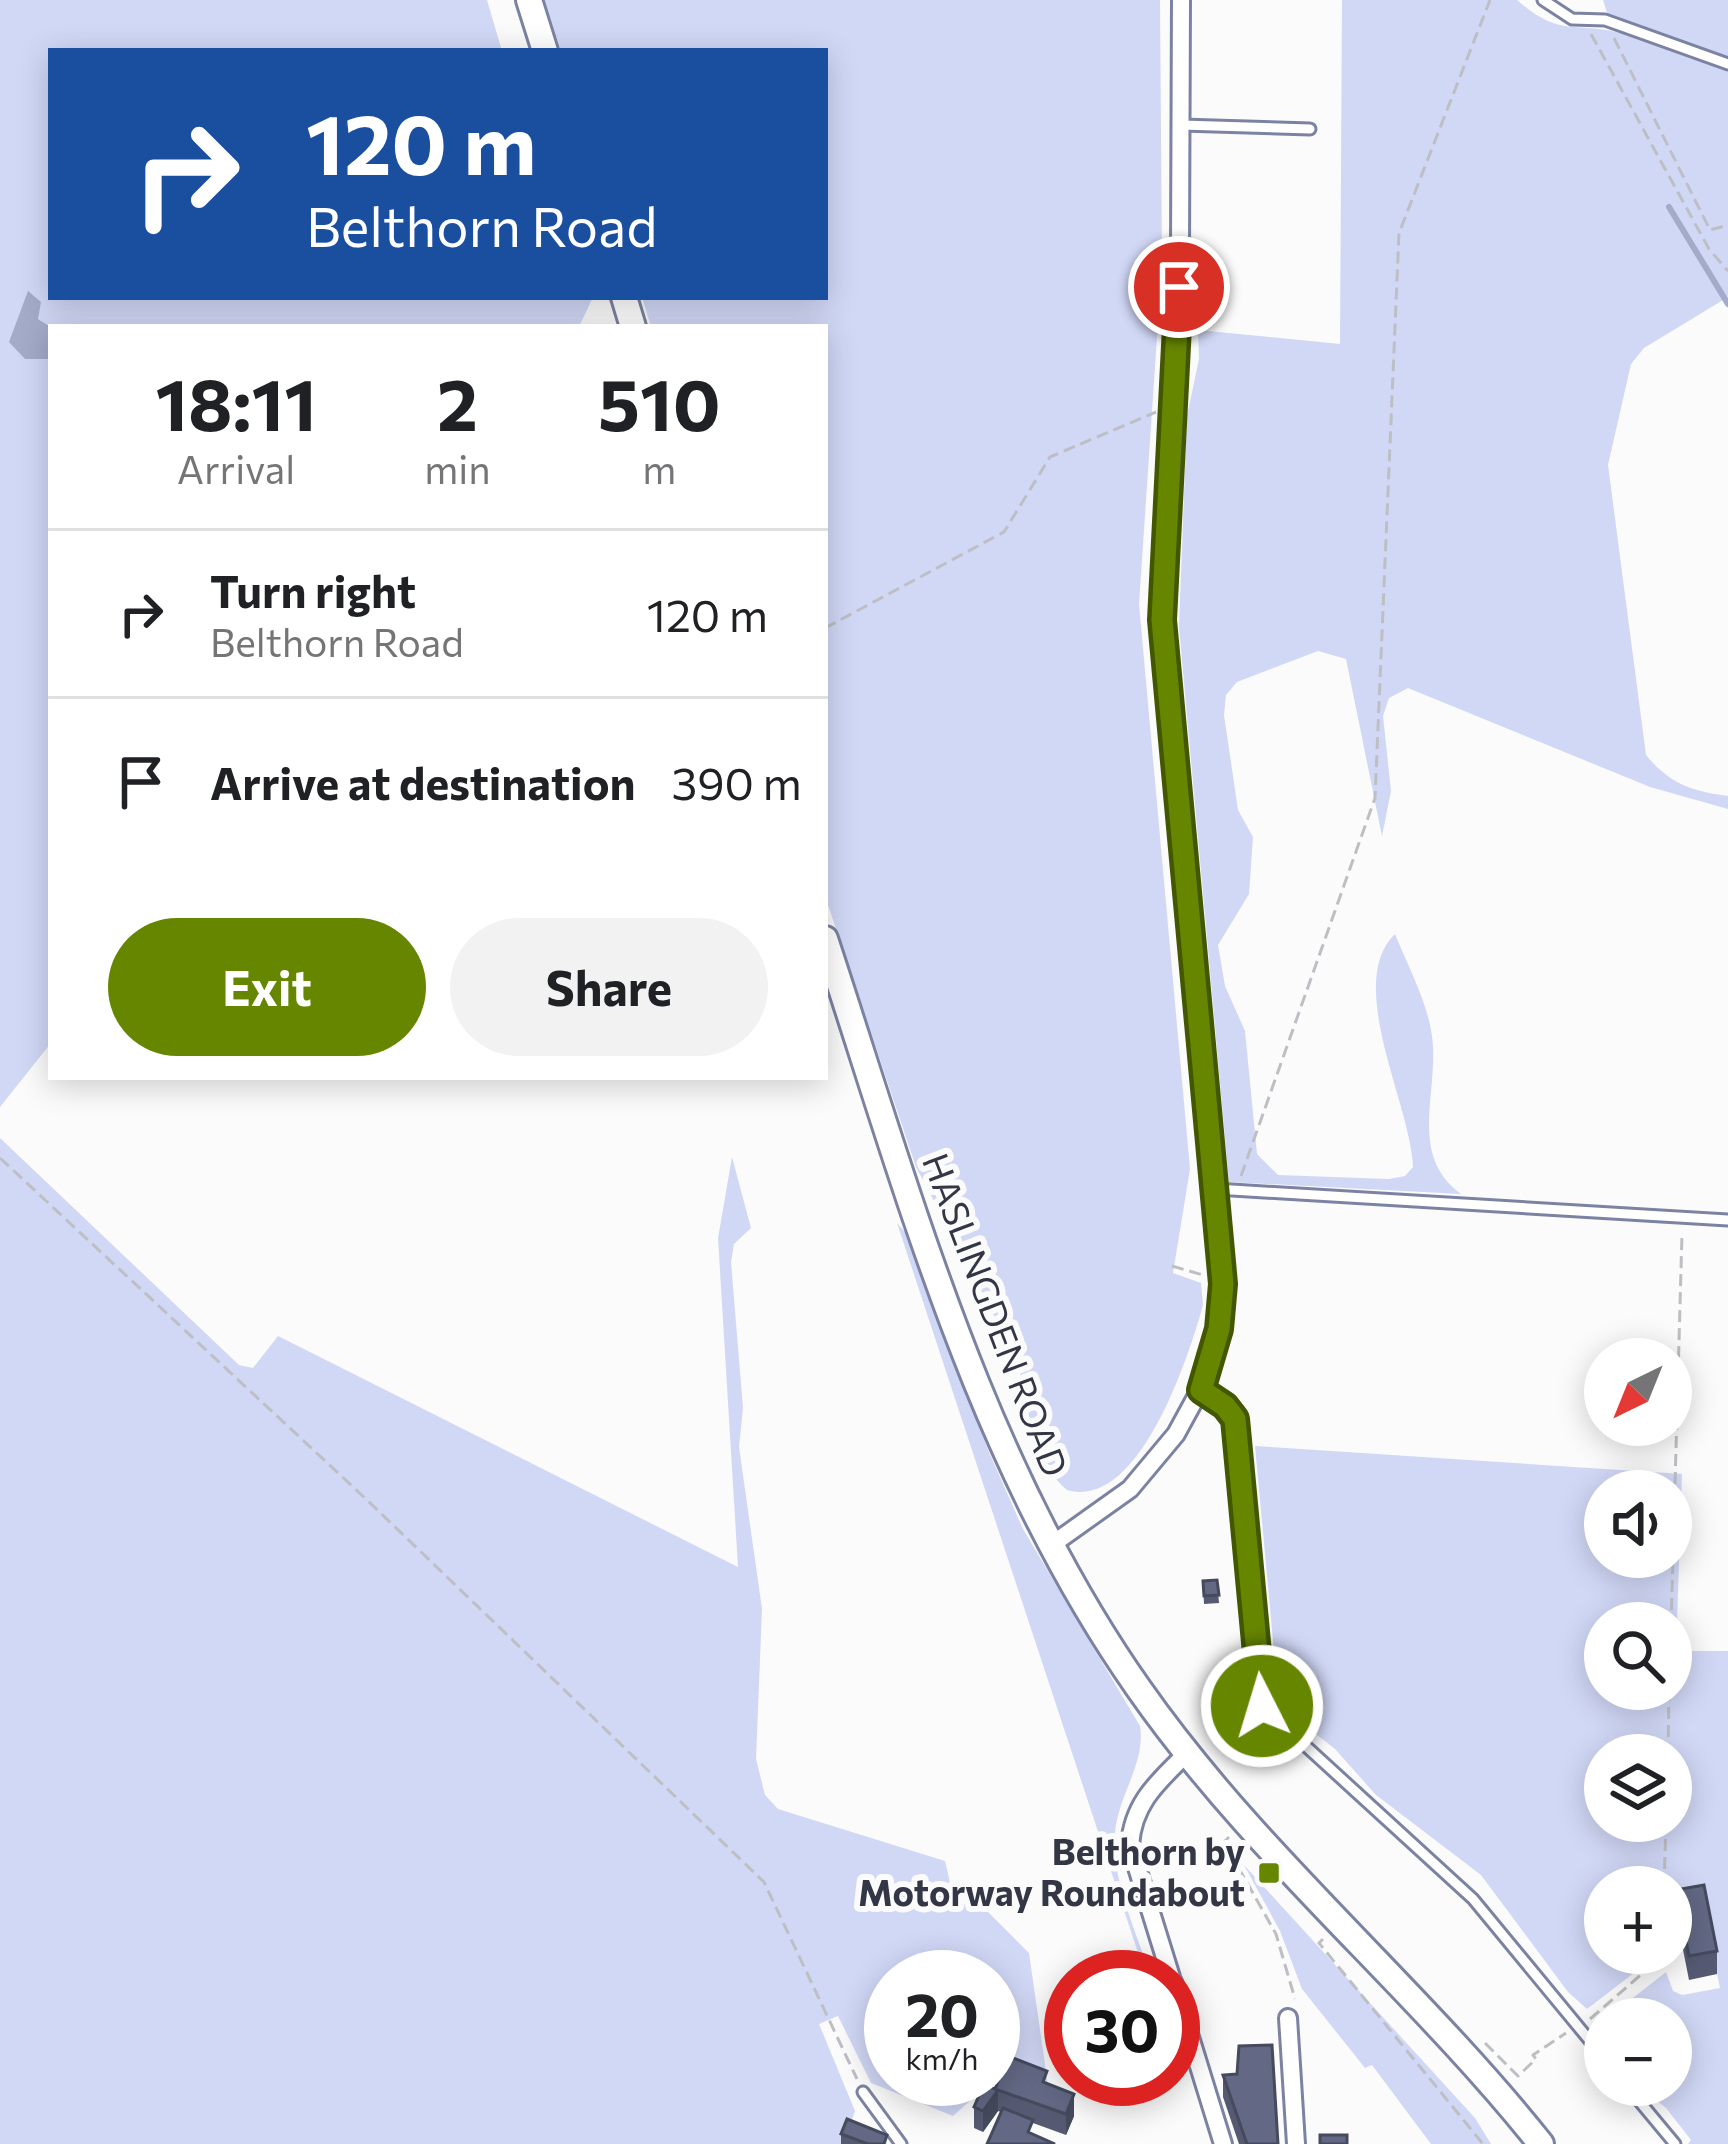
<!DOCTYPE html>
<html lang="en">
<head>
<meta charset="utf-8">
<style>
  :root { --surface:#fff; --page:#f2f2f2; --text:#202124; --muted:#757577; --line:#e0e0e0; --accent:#668600 }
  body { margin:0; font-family:Commissioner,sans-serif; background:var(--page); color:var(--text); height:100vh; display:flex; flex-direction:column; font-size:45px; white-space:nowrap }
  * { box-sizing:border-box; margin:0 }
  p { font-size:39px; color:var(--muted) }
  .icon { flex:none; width:66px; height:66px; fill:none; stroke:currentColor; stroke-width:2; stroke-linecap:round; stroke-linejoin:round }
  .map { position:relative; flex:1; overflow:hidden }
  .side { position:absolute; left:48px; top:324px; width:780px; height:756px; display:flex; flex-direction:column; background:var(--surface); border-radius:0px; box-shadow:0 6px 30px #0003 }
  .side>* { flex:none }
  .banner { position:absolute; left:48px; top:48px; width:780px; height:252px; border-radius:0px; box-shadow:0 6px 30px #0003; background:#1a4fa0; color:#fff; overflow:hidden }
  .needle { width:78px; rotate:223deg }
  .tools { position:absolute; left:1584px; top:1338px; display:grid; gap:24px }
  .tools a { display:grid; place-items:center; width:108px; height:108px; border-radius:50%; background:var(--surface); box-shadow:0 6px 30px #0003; font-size:60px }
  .speed { position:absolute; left:864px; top:1950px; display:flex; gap:24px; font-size:60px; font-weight:700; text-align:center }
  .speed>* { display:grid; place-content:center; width:156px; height:156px; border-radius:50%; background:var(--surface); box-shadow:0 6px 30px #0003; line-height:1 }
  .speed small { font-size:30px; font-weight:400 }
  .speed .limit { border:18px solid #d22; background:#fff; color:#111 }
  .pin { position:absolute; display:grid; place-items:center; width:102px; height:102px; color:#fff; margin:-51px; border:6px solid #fff; border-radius:50%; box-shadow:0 3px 12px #0007 }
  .me { position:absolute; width:132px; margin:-66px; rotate:355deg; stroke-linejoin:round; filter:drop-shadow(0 0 9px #0008) }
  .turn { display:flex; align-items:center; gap:42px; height:252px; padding:0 60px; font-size:54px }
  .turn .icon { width:156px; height:156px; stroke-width:2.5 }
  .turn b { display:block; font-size:84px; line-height:102px }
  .eta { display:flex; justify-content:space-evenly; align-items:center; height:204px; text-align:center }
  .eta b { font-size:72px; font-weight:700; line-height:84px }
  .action { display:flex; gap:24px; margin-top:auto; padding:24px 60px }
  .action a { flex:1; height:138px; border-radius:72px; background:var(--accent); color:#fff; font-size:48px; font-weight:700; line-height:138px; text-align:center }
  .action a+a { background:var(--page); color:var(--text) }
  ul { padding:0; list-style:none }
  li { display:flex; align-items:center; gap:36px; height:168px; padding:0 60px; border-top:3px solid var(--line) }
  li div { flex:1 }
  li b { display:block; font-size:45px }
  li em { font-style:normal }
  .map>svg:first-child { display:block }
</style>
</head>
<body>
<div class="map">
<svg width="1728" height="2144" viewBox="0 0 1728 2144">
  <rect width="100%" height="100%" fill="#fbfbfb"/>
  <path fill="#d1d8f6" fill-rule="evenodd" d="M0 0H487L502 51H51V297H593L579 327H51L38 319 28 291 51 358V1043L0 1107Z
    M544 0H1160L1162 263 1139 604 1190 1169 1173 1273 1201 1283 1203 1305C1189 1356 1139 1511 1067 1490 1039 1467 1015 1402 1021 1367L916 1167 825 896V327H651L642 297H825V51H561Z
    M1342 0H1517C1561 38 1571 21 1620 33 1657 41 1693 54 1728 68V297L1644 348 1631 364 1608 465 1646 755C1670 784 1691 791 1728 796V809L1650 787 1408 688 1389 698 1383 716 1391 791 1382 836 1346 659 1318 651 1237 682 1226 695 1224 715 1238 810 1253 837 1249 894 1218 945 1225 986 1245 1031 1257 1154 1278 1175 1389 1179 1405 1176 1413 1167C1411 1105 1344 983 1395 934 1407 964 1425 997 1431 1030 1442 1088 1405 1153 1461 1194L1229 1182 1179 627 1187 416 1199 359 1198 330 1340 344Z
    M1603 0H1728V57L1609 19Z
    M0 1138 239 1365 253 1368 278 1336 738 1567 718 1238 732 1157 751 1228 734 1244 731 1262 743 1408 739 1447 762 1609 756 1759 765 1795 778 1809 945 1861 951 1887 972 1896 1029 1953 1049 2092 1000 2074 953 2116 871 2083 838 2016 819 2024 855 2111 843 2144H0ZM891 1977H993V2079H891Z
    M897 1223 912 1240 988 1450 1023 1529 1140 1726C1146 1763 1118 1795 1115 1833 1111 1880 1137 1933 1151 1977H1146Z
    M1255 1446 1682 1474 1676 1651H1728V2144H1688L1691 2140 1666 2108 1637 2085H1671V2019H1606L1666 1972 1673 1991 1682 1995 1720 1988 1703 1907 1671 1913V1887H1605V1953H1660L1587 2009 1568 1992 1481 1875 1376 1795 1335 1749 1279 1705ZM1605 1491H1671V1557H1605ZM1605 1623H1671V1689H1605ZM1605 1755H1671V1821H1605Z
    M1244 1865 1475 2118 1491 2144H1431L1372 2065 1365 2068 1302 1989 1280 1931Z"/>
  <path fill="#a3abc9" d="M28 291 41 302 38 319 51 327 50 359H25L9 342Z"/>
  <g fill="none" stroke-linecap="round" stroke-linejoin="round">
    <path stroke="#a3abc9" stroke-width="6" d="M1669 207 1728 304"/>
    <defs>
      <path id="service" d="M1543 0 1572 19 1605 20 1728 64
        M1181 125 1310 129
        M1216 1189 1728 1220
        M1263 1707 1473 1899 1605 2059
        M1626 2085 1675 2144
        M863 2092 901 2144"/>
      <path id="minor" d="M1200 1390 1225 1405 1235 1419 1262 1706
        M1050 1546 1130 1489 1176 1434 1200 1390 1222 1306 1216 1189 1161 620 1180 248 1181 0
        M1171 1977 1130 1845C1133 1802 1159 1781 1187 1753
        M1173 1982 1223 2144
        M1288 2018 1296 2144"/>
      <path id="secondary" d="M529 0 545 51
        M624 297 633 327
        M825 939C910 1197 980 1463 1139 1689 1255 1855 1415 1986 1541 2144"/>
    </defs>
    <use href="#service" stroke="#7c83a2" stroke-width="15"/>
    <use href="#minor" stroke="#7c83a2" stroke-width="22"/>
    <use href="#secondary" stroke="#7c83a2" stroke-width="30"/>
    <path stroke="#bebfc4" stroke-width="3" stroke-dasharray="12 6" stroke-linecap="butt" d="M1591 34 1709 249 1728 271
      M1614 38 1710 230 1728 225
      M825 628 1004 532 1050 457 1156 412
      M0 1158 366 1499 764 1882 857 2079
      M1241 1176 1375 798 1399 233 1490 0
      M1172 1266 1203 1275
      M990 1353 1022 1335
      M1671 1628 1682 1234
      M1668 1755 1669 1689
      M1229 1837 1224 1842 1276 1934 1295 1999
      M1664 1887 1666 1821
      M1323 1939 1319 1943 1483 2144
      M1590 2019 1666 1953
      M1485 2043 1518 2076 1536 2059 1533 2055 1566 2033"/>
    <use href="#service" stroke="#fff" stroke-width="9"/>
    <use href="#minor" stroke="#fff" stroke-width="16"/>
    <use href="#secondary" stroke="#fff" stroke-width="24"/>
  </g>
  <path fill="#555a72" d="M1217 1580 1219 1603 1204 1604 1203 1581Z
    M1676 1890 1717 1951V1974L1689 1980 1676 1914Z
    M1223 2075 1278 2144H1239L1223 2097Z
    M1047 2084 1074 2116 1066 2135 1033 2123 987 2144 1001 2112 998 2111 983 2132 974 2128V2107L995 2089Z
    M841 2134 887 2144H841Z"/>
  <path fill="#454a5d" d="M998 2090V2111L983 2132V2111Z
    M1074 2094V2116L1066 2135V2114Z"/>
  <path fill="#636985" stroke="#454a5d" stroke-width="3" d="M1217 1580 1219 1595 1204 1596 1203 1581Z
    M1704 1885 1717 1951 1689 1956 1676 1890Z
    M1272 2045 1278 2144H1247L1223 2075 1237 2074 1239 2046Z
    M1008 2056 1047 2071 1043 2082 1074 2094 1066 2114 998 2090 983 2111 974 2107 984 2084 995 2089Z
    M1003 2108 1033 2120 1028 2132 1055 2144H987Z
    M847 2119 887 2135 884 2144H868L841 2134Z
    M1320 2135H1347V2144H1320Z"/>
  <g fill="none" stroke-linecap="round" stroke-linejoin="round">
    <defs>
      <path id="route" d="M1179 287 1162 620 1223 1284 1219 1329 1201 1390 1225 1406 1235 1419 1262 1706"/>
    </defs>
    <use href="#route" stroke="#425700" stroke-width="30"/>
    <use href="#route" stroke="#668600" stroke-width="21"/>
  </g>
  <rect fill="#668600" stroke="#fbfbfb" stroke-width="4.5" x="1257" y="1861" width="24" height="24" rx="6"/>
  <g text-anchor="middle" stroke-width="12" stroke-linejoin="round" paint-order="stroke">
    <g font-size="36" fill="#333644" stroke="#fbfbfb">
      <text transform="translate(995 1315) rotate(69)" y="13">HASLINGDEN ROAD</text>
    </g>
    <g font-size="36" font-weight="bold" fill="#333644" stroke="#fbfbfb" text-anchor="end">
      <text x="1245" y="1865">Belthorn by<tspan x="1245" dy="41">Motorway Roundabout</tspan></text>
    </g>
  </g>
</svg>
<div class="tools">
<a><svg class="needle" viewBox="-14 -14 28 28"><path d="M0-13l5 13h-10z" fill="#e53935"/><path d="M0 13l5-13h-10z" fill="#757577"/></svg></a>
<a><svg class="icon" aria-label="sound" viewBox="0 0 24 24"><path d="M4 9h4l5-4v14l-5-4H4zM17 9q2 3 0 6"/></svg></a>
<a><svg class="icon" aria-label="search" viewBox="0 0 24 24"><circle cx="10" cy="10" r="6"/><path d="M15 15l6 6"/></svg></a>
<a><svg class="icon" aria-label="layers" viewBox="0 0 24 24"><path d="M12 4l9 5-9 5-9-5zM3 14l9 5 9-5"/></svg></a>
<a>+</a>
<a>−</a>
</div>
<div class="speed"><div>20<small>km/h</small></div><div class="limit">30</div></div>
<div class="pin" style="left:1179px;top:287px;background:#d93025"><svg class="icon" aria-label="arrive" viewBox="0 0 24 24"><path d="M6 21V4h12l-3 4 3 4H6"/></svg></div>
<svg class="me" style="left:1262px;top:1706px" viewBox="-20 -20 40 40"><circle r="17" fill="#668600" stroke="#fff" stroke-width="3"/><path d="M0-11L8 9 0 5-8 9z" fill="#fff"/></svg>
<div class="banner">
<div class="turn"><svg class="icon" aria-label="right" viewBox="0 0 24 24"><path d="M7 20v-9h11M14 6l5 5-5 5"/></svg><div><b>120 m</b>Belthorn Road</div></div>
</div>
<section class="side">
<div class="eta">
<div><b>18:11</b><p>Arrival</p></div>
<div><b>2</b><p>min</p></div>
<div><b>510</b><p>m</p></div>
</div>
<ul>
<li><svg class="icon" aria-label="right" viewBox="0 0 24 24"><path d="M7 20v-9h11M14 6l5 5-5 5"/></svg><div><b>Turn right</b><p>Belthorn Road</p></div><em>120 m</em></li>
<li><svg class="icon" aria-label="arrive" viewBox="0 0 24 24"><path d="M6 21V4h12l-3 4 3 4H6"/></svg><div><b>Arrive at destination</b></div><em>390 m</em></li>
</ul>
<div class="action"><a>Exit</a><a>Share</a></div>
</section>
</div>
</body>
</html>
